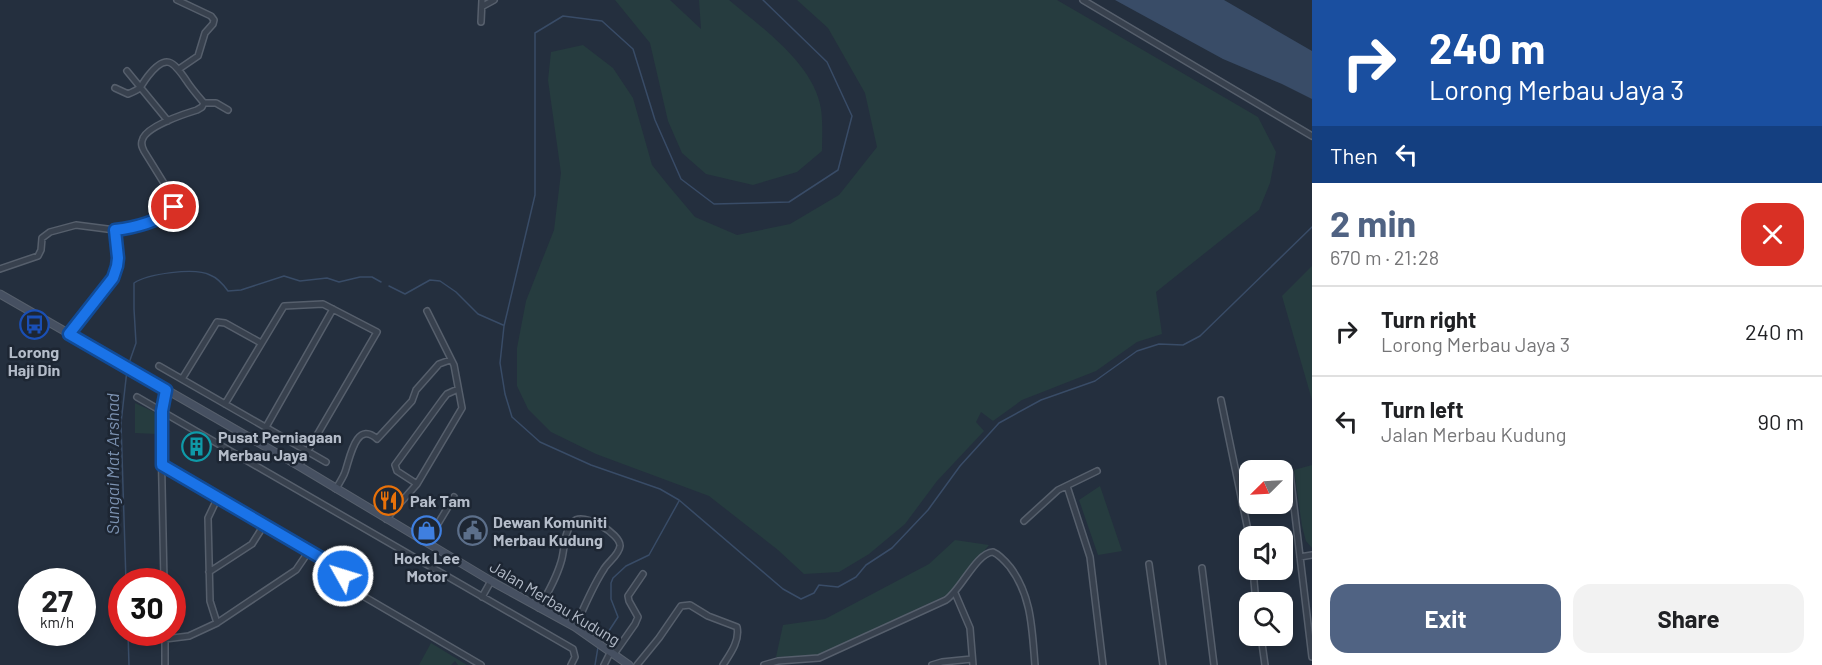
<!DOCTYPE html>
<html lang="en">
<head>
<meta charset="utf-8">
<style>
  :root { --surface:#fff; --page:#f2f2f2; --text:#202124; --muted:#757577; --line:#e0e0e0; --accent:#506383 }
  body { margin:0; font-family:Barlow,sans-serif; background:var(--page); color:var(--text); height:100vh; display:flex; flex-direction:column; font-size:22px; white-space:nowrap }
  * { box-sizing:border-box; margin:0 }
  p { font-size:20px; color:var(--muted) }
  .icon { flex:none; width:33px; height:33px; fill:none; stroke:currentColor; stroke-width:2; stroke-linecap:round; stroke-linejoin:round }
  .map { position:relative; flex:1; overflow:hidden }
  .panel { display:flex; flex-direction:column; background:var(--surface); width:510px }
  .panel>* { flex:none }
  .guide { background:#1a4fa0; color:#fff; overflow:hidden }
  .needle { width:39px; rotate:246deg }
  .buttons { position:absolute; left:1239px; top:460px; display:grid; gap:12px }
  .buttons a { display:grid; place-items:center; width:54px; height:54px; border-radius:12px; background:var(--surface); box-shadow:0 3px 9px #0003; font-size:30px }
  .speed { position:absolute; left:18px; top:568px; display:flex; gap:12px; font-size:30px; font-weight:700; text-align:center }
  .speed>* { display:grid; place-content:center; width:78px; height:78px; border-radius:50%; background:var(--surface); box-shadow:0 3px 9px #0003; line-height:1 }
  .speed small { font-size:15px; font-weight:400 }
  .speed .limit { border:9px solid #d22; background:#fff; color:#111 }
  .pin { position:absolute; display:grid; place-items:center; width:51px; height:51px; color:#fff; margin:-26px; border:3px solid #fff; border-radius:50%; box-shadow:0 2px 6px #0007 }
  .me { position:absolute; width:66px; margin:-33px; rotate:309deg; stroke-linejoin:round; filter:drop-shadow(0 0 4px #0008) }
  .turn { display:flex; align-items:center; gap:21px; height:126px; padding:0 18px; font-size:27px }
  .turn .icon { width:78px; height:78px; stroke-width:2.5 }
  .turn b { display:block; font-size:42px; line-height:51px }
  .then { display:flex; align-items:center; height:57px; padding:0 18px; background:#0003; gap:12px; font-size:22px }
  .round { display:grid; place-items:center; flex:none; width:63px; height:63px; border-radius:18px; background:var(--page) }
  .headline { display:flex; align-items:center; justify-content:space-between; height:102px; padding:0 18px }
  h1 { font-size:36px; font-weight:700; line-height:45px; color:var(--accent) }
  .cta { display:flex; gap:12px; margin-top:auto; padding:12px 18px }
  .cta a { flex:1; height:69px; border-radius:18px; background:var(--accent); color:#fff; font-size:24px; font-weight:700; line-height:69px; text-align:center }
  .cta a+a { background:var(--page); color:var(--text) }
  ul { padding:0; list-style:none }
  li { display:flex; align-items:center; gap:18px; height:90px; padding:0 18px; border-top:2px solid var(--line) }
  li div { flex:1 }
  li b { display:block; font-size:22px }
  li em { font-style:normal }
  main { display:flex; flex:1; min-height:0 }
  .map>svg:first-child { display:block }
</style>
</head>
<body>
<main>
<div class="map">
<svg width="1312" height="665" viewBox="0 0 1312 665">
  <rect width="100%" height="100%" fill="#242f3e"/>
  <path fill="#263c3f" d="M615 0H670L701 29 699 0H729C762 28 814 64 821 109 823 123 822 138 822 151L797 172 753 185 706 174 682 153 668 121 650 43Z
    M797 0H1057L1258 117 1276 152 1270 183 1259 210 1156 292 1162 334 1137 342 1096 371 1022 400 993 421 981 412 976 422 984 431 937 481 905 524 869 554 839 572 804 574 778 550 709 496 596 454 551 432 528 409 517 386V348L526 301 554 230 561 173 548 80 551 52 583 45 613 68 633 98 652 165 668 185 695 217 737 235 790 224 839 195 877 147 865 93 828 28Z
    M1312 266V400L1282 296Z
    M135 403 154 412 156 417 157 434 135 433Z
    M1312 465V548L1306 541 1302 526 1294 470Z
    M1100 486 1122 551 1098 555 1079 500Z
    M955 540 989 545 949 594 818 655 776 657 783 625 825 619 929 564Z
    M431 643 467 665H458L455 661 451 665H419Z"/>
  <path fill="#394c67" d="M1115 0H1224L1312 51V99L1282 84 1223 59Z"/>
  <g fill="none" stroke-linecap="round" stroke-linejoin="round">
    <path stroke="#394c67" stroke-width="1.5" d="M763 0 827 62 852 116 838 170 789 202 714 204 681 179 655 120 633 49 602 21 563 16 535 33V195L504 326 500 363 505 394 512 417 540 442 591 465 660 489 679 500 783 589 801 599 814 593 819 585 838 587 856 577 866 565 892 548 928 510 960 466 999 423 1041 400 1095 381 1137 351 1159 344 1183 345 1200 336 1312 227
      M389 286 405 294 430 280 440 281 456 292 478 314 503 325
      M128 366 136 343 134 309V283C147 274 195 267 210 275 218 278 223 284 228 291L241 290 284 276 300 281 327 278 339 282 360 277H372L381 282
      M126 582 121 423 127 370
      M128 633 129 665
      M603 640 618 617 611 599V583L613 578 626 566 649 555 679 501
      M595 665 598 647"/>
    <defs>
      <path id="street" d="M177 0 211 16 214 20 213 24 205 33 198 56 179 69
        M1083 0 1312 136
        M483 6 494 0
        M481 22 482 0
        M127 71 168 121
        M115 88 128 94C144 87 138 89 148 76 166 53 173 61 186 80 191 88 198 96 204 103
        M0 269 38 256 41 250 42 238 50 232 76 225 115 230 130 229 169 213 174 207 175 201 144 151C142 147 141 145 142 141 144 127 184 114 197 110L202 107 204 103H216L228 110
        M69 334 113 278 118 261 115 230
        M159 366 326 462
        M182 379 217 322 225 323 261 343
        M137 397 573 649 575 657 571 665
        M1221 400 1250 540
        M225 404 284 306 323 304 377 332 299 466
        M266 427 333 309
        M162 465 335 566 356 590 363 596 481 665
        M1288 470 1290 473 1312 657
        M417 484 397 471 395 465 443 399 447 394 458 389
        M1067 486 1090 557 1103 665
        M336 489C339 483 343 478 345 472 350 458 356 420 377 439L412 401 416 390 439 364 450 360
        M386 519 417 484 462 408 454 365 427 311
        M1024 521 1058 490 1097 471
        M427 542 454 497
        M1300 557 1312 555
        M1149 564 1163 665
        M1202 568 1214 665
        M1255 570 1254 581 1256 603
        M209 572 252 544 264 525
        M164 582 161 437 162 411 166 390
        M955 593 970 628 973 665
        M482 597 491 581
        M539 608C548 593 556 579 561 562 565 550 563 533 573 522 583 511 621 534 620 546 619 555 608 562 604 569 592 587 584 608 575 627
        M217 623 210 601 208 518 218 497
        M1261 636 1265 665
        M165 639 189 636 217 623 296 570 309 551
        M614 654 635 624 638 617 629 601 628 596 643 574
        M165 664V633
        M604 665 611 651
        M637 665 659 638 681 606 690 605 708 616 737 627C740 641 730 654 723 665
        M764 665 778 661 819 658 946 600C961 590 976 553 993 552 1000 555 1005 561 1010 567 1032 596 1032 630 1035 665
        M932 665 942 662 972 659"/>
      <path id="secondary" d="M0 294 299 466 491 581 575 627 629 665"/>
    </defs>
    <use href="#street" stroke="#565f6c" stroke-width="8"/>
    <use href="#secondary" stroke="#565f6c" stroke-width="9"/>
    <use href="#street" stroke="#38414e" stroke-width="5"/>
    <use href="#secondary" stroke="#465061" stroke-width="7"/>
  </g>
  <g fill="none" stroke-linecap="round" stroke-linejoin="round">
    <defs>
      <path id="route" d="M174 207C163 221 133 228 115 230L118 258 117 266 113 278 69 334 166 390 162 411V465L335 566 343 576"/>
    </defs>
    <use href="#route" stroke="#114b97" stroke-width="15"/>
    <use href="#route" stroke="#1a73e8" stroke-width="10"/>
  </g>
  <defs>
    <symbol id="bus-ring" viewBox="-11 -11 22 22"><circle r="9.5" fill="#1d2633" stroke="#1a4fb4" stroke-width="1.5"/><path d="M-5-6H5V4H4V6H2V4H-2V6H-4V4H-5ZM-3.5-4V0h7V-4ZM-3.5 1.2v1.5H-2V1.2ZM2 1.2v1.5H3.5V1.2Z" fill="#1a4fb4"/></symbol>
    <symbol id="building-ring" viewBox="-11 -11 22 22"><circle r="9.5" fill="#1d2633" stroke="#0f9aa8" stroke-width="1.5"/><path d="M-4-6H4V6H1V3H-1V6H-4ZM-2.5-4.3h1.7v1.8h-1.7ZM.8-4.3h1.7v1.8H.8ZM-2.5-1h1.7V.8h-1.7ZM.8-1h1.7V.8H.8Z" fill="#0f9aa8"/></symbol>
    <symbol id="restaurant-ring" viewBox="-11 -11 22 22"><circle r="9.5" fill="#1d2633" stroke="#e8710a" stroke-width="1.5"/><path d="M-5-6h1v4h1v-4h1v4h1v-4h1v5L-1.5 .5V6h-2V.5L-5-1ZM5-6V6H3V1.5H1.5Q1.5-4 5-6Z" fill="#e8710a"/></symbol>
    <symbol id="shop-ring" viewBox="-11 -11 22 22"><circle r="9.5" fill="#1d2633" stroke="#3f7fe0" stroke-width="1.5"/><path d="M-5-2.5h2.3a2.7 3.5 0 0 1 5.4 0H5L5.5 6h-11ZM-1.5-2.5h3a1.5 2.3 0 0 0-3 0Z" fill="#3f7fe0"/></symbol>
    <symbol id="civic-ring" viewBox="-11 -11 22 22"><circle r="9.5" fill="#1d2633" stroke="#5c6f8a" stroke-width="1.5"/><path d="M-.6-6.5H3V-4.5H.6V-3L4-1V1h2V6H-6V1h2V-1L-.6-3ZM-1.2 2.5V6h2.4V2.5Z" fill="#5c6f8a"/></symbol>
  </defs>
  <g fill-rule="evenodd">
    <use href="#bus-ring" x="18" y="308" width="33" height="33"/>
    <use href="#building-ring" x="180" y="430" width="33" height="33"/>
    <use href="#restaurant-ring" x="372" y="484" width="33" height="33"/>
    <use href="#shop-ring" x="410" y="514" width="33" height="33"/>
    <use href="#civic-ring" x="456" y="514" width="33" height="33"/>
  </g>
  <g text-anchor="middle" stroke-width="5" stroke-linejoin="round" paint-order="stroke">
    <g font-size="16" font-weight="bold" fill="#b4bcc9" stroke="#1d2633" text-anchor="start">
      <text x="34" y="358" text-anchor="middle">Lorong<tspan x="34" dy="18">Haji Din</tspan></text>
      <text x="218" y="443">Pusat Perniagaan<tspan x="218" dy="18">Merbau Jaya</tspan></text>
      <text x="410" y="507">Pak Tam</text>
      <text x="493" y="528">Dewan Komuniti<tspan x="493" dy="18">Merbau Kudung</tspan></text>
      <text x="427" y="564" text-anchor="middle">Hock Lee<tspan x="427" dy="18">Motor</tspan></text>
    </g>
    <g font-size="16" fill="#b4bcc9" stroke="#1d2633">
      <text transform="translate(555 603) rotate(31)" y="6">Jalan Merbau Kudung</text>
    </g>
    <g font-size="18" font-style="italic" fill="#7c92b1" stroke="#1d2633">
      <text transform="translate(113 464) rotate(-90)" y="6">Sungai Mat Arshad</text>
    </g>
  </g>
</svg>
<div class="buttons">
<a><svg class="needle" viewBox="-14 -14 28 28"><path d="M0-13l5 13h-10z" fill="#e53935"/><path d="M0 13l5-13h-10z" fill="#757577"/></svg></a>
<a><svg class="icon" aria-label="sound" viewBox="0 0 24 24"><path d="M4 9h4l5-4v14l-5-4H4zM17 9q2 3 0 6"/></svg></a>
<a><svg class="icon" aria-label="search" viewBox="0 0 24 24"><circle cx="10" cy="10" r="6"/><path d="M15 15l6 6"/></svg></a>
</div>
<div class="speed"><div>27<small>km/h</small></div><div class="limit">30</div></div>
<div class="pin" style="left:174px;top:207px;background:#d93025"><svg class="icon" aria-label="arrive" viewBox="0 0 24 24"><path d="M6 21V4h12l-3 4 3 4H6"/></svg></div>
<svg class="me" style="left:343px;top:576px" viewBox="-20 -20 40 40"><circle r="17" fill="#1a73e8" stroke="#fff" stroke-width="3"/><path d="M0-11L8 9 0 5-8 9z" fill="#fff"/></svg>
</div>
<section class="panel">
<div class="guide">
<div class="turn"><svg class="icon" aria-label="right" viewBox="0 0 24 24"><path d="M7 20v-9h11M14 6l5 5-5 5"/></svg><div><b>240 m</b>Lorong Merbau Jaya 3</div></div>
<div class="then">Then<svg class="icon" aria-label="left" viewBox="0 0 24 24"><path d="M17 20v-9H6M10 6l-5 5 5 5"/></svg></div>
</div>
<div class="headline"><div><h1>2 min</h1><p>670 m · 21:28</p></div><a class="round" style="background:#d93025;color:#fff"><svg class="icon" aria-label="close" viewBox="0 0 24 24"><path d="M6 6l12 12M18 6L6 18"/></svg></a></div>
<ul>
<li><svg class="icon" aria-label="right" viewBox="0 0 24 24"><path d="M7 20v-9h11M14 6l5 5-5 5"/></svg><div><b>Turn right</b><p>Lorong Merbau Jaya 3</p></div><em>240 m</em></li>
<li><svg class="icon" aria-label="left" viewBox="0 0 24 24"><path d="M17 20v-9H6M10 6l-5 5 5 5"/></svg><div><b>Turn left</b><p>Jalan Merbau Kudung</p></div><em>90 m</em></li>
</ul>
<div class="cta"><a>Exit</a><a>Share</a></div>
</section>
</main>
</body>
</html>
